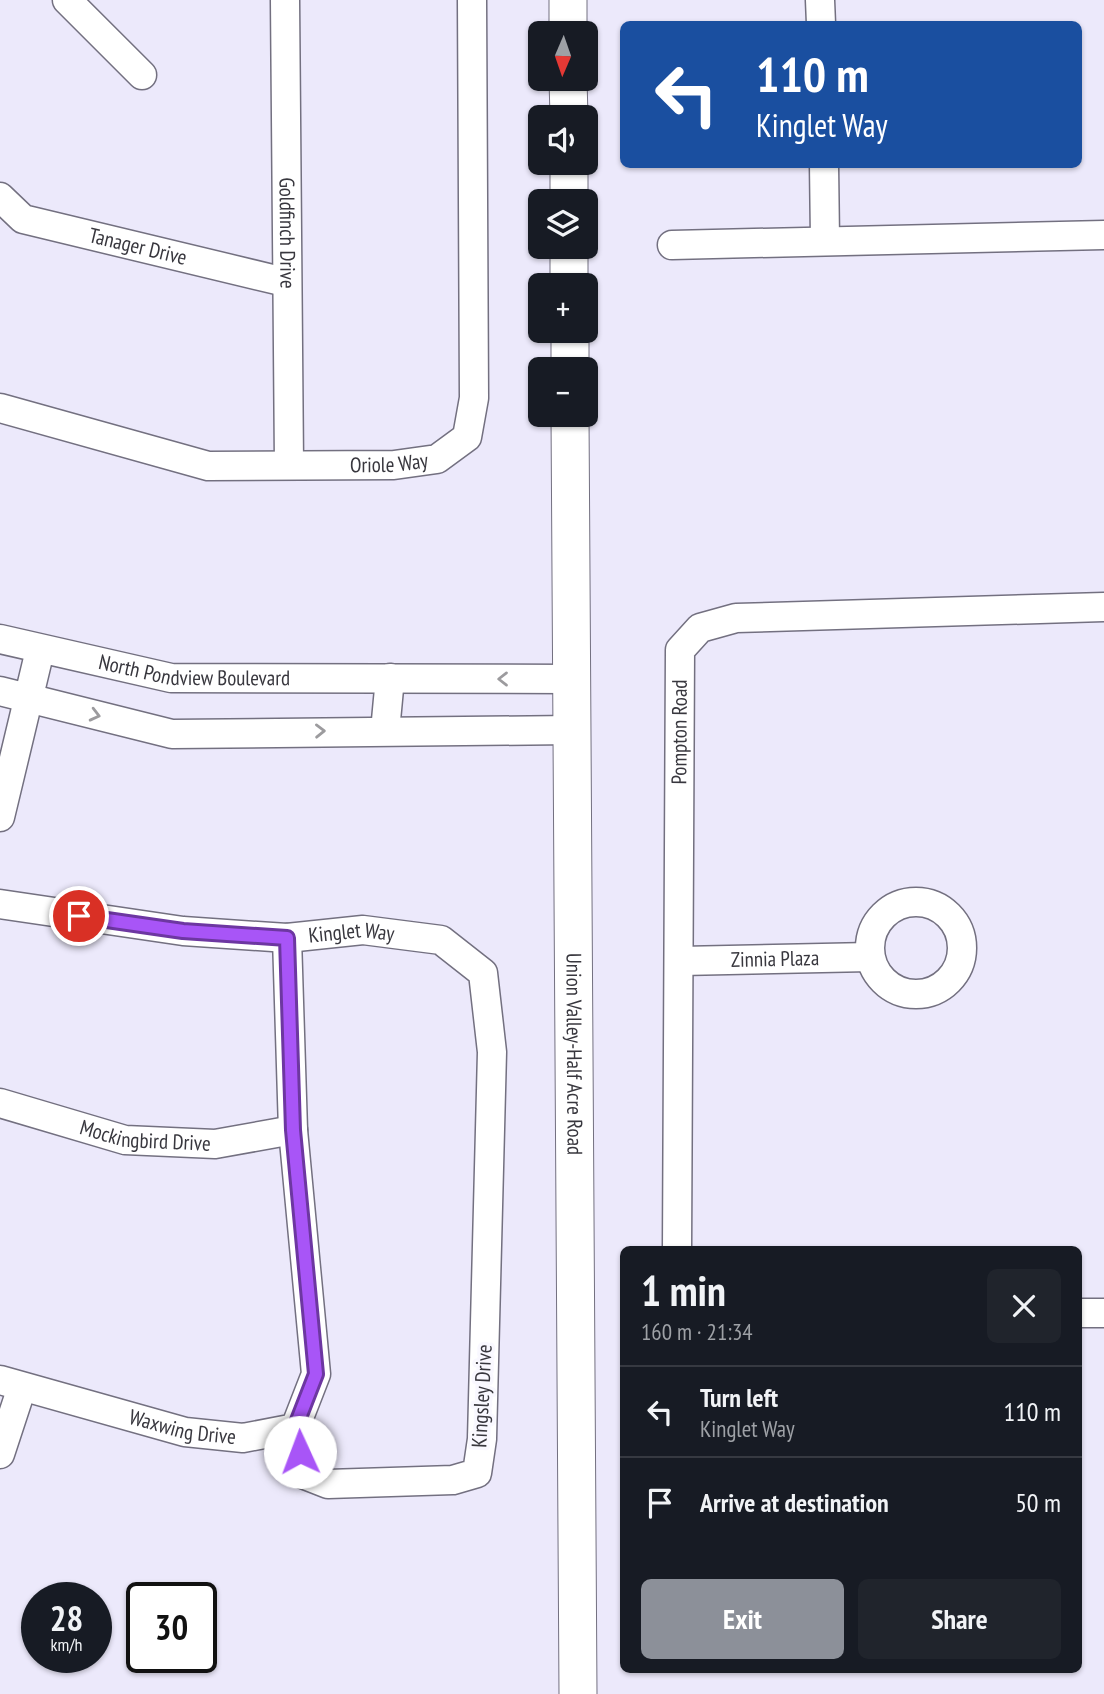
<!DOCTYPE html>
<html lang="en">
<head>
<meta charset="utf-8">
<style>
  :root { --surface:#171b24; --page:#20242c; --text:#f1f3f6; --muted:#9ea1a6; --line:#363941; --accent:#8c9099 }
  body { margin:0; font-family:"PT Sans Narrow",sans-serif; background:var(--page); color:var(--text); height:100vh; display:flex; flex-direction:column; font-size:26px; white-space:nowrap }
  * { box-sizing:border-box; margin:0 }
  p { font-size:23px; color:var(--muted) }
  .icon { flex:none; width:38px; height:38px; fill:none; stroke:currentColor; stroke-width:2; stroke-linecap:round; stroke-linejoin:round }
  .map { position:relative; flex:1; overflow:hidden }
  .side { position:absolute; left:620px; top:1246px; width:462px; height:427px; display:flex; flex-direction:column; background:var(--surface); border-radius:10px; box-shadow:0 2px 5px #0004 }
  .side>* { flex:none }
  .top-card { position:absolute; left:620px; top:21px; width:462px; height:147px; border-radius:10px; box-shadow:0 2px 5px #0004; background:#1a4fa0; color:#fff; overflow:hidden }
  .needle { width:46px; rotate:182deg }
  .tools { position:absolute; left:528px; top:21px; display:grid; gap:14px }
  .tools a { display:grid; place-items:center; width:70px; height:70px; border-radius:10px; background:var(--surface); box-shadow:0 2px 5px #0004; font-size:35px }
  .speed { position:absolute; left:21px; top:1582px; display:flex; gap:14px; font-size:35px; font-weight:700; text-align:center }
  .speed>* { display:grid; place-content:center; width:91px; height:91px; border-radius:50%; background:var(--surface); box-shadow:0 2px 5px #0004; line-height:1 }
  .speed small { font-size:18px; font-weight:400 }
  .speed .limit { border:4px solid #111; border-radius:10px; background:#fff; color:#111 }
  .pin { position:absolute; display:grid; place-items:center; width:60px; height:60px; color:#fff; margin:-30px; border:4px solid #fff; border-radius:50%; box-shadow:0 2px 7px #0007 }
  .me { position:absolute; width:77px; margin:-38px; rotate:358deg; stroke-linejoin:round; filter:drop-shadow(0 0 5px #0008) }
  .turn { display:flex; align-items:center; gap:24px; height:147px; padding:0 21px; font-size:32px }
  .turn .icon { width:91px; height:91px; stroke-width:2.5 }
  .turn b { display:block; font-size:49px; line-height:60px }
  .round { display:grid; place-items:center; flex:none; width:74px; height:74px; border-radius:10px; background:var(--page) }
  .head { display:flex; align-items:center; justify-content:space-between; height:119px; padding:0 21px }
  h1 { font-size:42px; font-weight:700; line-height:52px }
  .action { display:flex; gap:14px; margin-top:auto; padding:14px 21px }
  .action a { flex:1; height:80px; border-radius:10px; background:var(--accent); color:#fff; font-size:28px; font-weight:700; line-height:80px; text-align:center }
  .action a+a { background:var(--page); color:var(--text) }
  ul { padding:0; list-style:none }
  li { display:flex; align-items:center; gap:21px; height:91px; padding:0 21px; border-top:2px solid var(--line) }
  li div { flex:1 }
  li b { display:block; font-size:26px }
  li em { font-style:normal }
  .map>svg:first-child { display:block }
</style>
</head>
<body>
<div class="map">
<svg width="1104" height="1694" viewBox="0 0 1104 1694">
  <rect width="100%" height="100%" fill="#ece9fb"/>
  <g fill="none" stroke-linecap="round" stroke-linejoin="round">
    <defs>
      <g id="minor">
        <path d="M67 0 142 75"/>
        <path id="s1" d="M285 0 289 465"/>
        <path d="M820 0 821 24"/>
        <path d="M824 164 825 240"/>
        <path id="s2" d="M0 197 23 219 285 282"/>
        <path d="M672 245 1104 235"/>
        <path id="s3" d="M0 408 208 466 394 465 437 459 467 437 474 398 472 0"/>
        <path id="s4" d="M0 639 171 678 571 679"/>
        <path d="M0 691 172 734 572 730"/>
        <path d="M385 731 390 678"/>
        <path d="M0 817 40 650"/>
        <circle cx="916" cy="948" r="46"/>
        <path id="s5" d="M0 904 183 931 287 938 363 930 441 940 483 973 492 1052 482 1439 477 1473 453 1480 328 1484 305 1475 295 1428"/>
        <path id="s6" d="M681 961 870 957"/>
        <path id="s7" d="M0 1103 125 1140 215 1144 293 1130"/>
        <path id="s8" d="M677 1250 680 650 700 628 736 618 1104 607"/>
        <path d="M1078 1313H1104"/>
        <path id="s9" d="M0 1380 185 1432 243 1438 295 1428 316 1374 293 1130 287 938"/>
        <path d="M0 1454 22 1387"/>
      </g>
      <g id="tertiary">
        <path d="M568 0V33"/>
        <path d="M568 79 569 117"/>
        <path d="M569 163V201"/>
        <path d="M569 247V285"/>
        <path d="M570 331V369"/>
        <path id="s10" d="M570 415 578 1694"/>
      </g>
    </defs>
    <use href="#minor" stroke="#737080" stroke-width="31"/>
    <use href="#tertiary" stroke="#737080" stroke-width="39"/>
    <use href="#minor" stroke="#fff" stroke-width="28"/>
    <use href="#tertiary" stroke="#fff" stroke-width="37"/>
  </g>
  <defs><path id="oneway-chevron" d="M-2-3.5L2.5 0L-2 3.5" fill="none" stroke-width="1.6" stroke-linecap="round" stroke-linejoin="round" transform="scale(1.75)"/></defs>
  <g stroke="#9c9b9e">
    <use href="#oneway-chevron" transform="translate(503 679) rotate(-180)"/>
    <use href="#oneway-chevron" transform="translate(95 715) rotate(14)"/>
    <use href="#oneway-chevron" transform="translate(320 731) rotate(-1)"/>
  </g>
  <g fill="none" stroke-linecap="round" stroke-linejoin="round">
    <defs>
      <path id="route" d="M79 916 183 931 287 938 293 1130 316 1374 295 1428 300 1452"/>
    </defs>
    <use href="#route" stroke="#6d37a1" stroke-width="18"/>
    <use href="#route" stroke="#a855f7" stroke-width="12"/>
  </g>
  <g text-anchor="middle" stroke-width="7" stroke-linejoin="round" paint-order="stroke">
    <g font-size="21" fill="#38373e" stroke="#f9f8ff">
      <text dy="7" stroke="none"><textPath href="#s1" startOffset="233">Goldfinch Drive</textPath></text>
      <text dy="7" stroke="none"><textPath href="#s2" startOffset="150">Tanager Drive</textPath></text>
      <text dy="7" stroke="none"><textPath href="#s3" startOffset="397">Oriole Way</textPath></text>
      <text dy="7" stroke="none"><textPath href="#s4" startOffset="198">North Pondview Boulevard</textPath></text>
      <text dy="7" stroke="none"><textPath href="#s8" startOffset="518">Pompton Road</textPath></text>
      <text dy="7" stroke="none"><textPath href="#s5" startOffset="354">Kinglet Way</textPath></text>
      <text dy="7" stroke="none"><textPath href="#s6" startOffset="94">Zinnia Plaza</textPath></text>
      <text dy="7" stroke="none"><textPath href="#s10" startOffset="639">Union Valley-Half Acre Road</textPath></text>
      <text dy="7" stroke="none"><textPath href="#s7" startOffset="150">Mockingbird Drive</textPath></text>
      <text transform="translate(482 1396) rotate(-87)" y="7">Kingsley Drive</text>
      <text dy="7" stroke="none"><textPath href="#s9" startOffset="189">Waxwing Drive</textPath></text>
    </g>
  </g>
</svg>
<div class="tools">
<a><svg class="needle" viewBox="-14 -14 28 28"><path d="M0-13l5 13h-10z" fill="#e53935"/><path d="M0 13l5-13h-10z" fill="#9ea1a6"/></svg></a>
<a><svg class="icon" aria-label="sound" viewBox="0 0 24 24"><path d="M4 9h4l5-4v14l-5-4H4zM17 9q2 3 0 6"/></svg></a>
<a><svg class="icon" aria-label="layers" viewBox="0 0 24 24"><path d="M12 4l9 5-9 5-9-5zM3 14l9 5 9-5"/></svg></a>
<a>+</a>
<a>−</a>
</div>
<div class="speed"><div>28<small>km/h</small></div><div class="limit">30</div></div>
<div class="pin" style="left:79px;top:916px;background:#d93025"><svg class="icon" aria-label="arrive" viewBox="0 0 24 24"><path d="M6 21V4h12l-3 4 3 4H6"/></svg></div>
<svg class="me" style="left:300px;top:1452px" viewBox="-20 -20 40 40"><circle r="19" fill="#fff"/><path d="M0-13L10 11 0 6-10 11z" fill="#a855f7"/></svg>
<div class="top-card">
<div class="turn"><svg class="icon" aria-label="left" viewBox="0 0 24 24"><path d="M17 20v-9H6M10 6l-5 5 5 5"/></svg><div><b>110 m</b>Kinglet Way</div></div>
</div>
<section class="side">
<div class="head"><div><h1>1 min</h1><p>160 m · 21:34</p></div><a class="round"><svg class="icon" aria-label="close" viewBox="0 0 24 24"><path d="M6 6l12 12M18 6L6 18"/></svg></a></div>
<ul>
<li><svg class="icon" aria-label="left" viewBox="0 0 24 24"><path d="M17 20v-9H6M10 6l-5 5 5 5"/></svg><div><b>Turn left</b><p>Kinglet Way</p></div><em>110 m</em></li>
<li><svg class="icon" aria-label="arrive" viewBox="0 0 24 24"><path d="M6 21V4h12l-3 4 3 4H6"/></svg><div><b>Arrive at destination</b></div><em>50 m</em></li>
</ul>
<div class="action"><a>Exit</a><a>Share</a></div>
</section>
</div>
</body>
</html>
